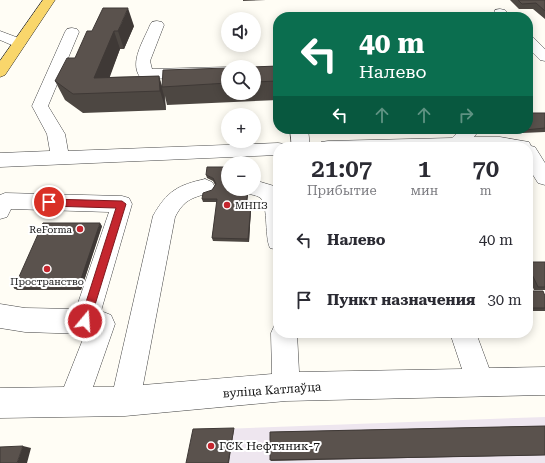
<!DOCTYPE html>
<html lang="ru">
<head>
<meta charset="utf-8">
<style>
  :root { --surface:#fff; --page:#f7f7f7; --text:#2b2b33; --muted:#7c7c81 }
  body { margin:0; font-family:"Roboto Serif",serif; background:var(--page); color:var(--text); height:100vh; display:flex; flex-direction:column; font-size:15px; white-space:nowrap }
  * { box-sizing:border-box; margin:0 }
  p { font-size:13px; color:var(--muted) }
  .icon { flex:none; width:22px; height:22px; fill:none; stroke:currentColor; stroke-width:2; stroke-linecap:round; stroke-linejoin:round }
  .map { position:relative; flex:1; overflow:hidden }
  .details { position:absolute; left:273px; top:142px; width:260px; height:196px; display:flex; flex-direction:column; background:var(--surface); border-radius:16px; box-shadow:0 2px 10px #0003 }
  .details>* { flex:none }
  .hud { position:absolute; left:273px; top:12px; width:260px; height:122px; border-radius:16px; box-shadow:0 2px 10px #0003; background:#0b6e4f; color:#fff; overflow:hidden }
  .fabs { position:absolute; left:221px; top:12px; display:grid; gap:8px }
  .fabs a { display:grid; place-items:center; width:40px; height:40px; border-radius:50%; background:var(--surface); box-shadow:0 2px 10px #0003; font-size:20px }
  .pin { position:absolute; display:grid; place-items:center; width:34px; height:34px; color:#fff; margin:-17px; border:2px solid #fff; border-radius:50%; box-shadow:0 1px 4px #0007 }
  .me { position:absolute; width:44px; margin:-22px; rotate:18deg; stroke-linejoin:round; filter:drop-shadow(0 0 3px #0008) }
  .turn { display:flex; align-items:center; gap:14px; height:84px; padding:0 20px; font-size:18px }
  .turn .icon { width:52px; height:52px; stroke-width:2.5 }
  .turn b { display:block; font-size:28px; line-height:34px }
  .lanes { display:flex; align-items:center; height:38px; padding:0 20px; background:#0003; justify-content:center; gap:20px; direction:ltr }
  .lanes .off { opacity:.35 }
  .eta { display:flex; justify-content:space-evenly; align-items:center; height:68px; text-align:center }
  .eta b { font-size:24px; font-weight:600; line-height:28px }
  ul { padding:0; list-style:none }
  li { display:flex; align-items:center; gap:12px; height:60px; padding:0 20px }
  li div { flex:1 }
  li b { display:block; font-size:15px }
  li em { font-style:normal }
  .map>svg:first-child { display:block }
</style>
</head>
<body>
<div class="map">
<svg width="545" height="463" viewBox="0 0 545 463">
  <rect width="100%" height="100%" fill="#fffdf5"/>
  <path fill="#eee6ef" d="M545 417V463H187L194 430Z"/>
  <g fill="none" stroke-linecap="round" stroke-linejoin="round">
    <defs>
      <path id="minor" d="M500 9 505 10 512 17H497L494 13 495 10Z
        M157 21 162 22 164 25 150 61 152 69 228 67V77L145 79 140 77C129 62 144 40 150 25L152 22Z
        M72 28 77 29 79 32 48 106 65 134 68 151 278 143 285 144 286 147H278V155L0 167V153L50 151 47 134 32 106 65 32 67 29Z
        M0 31 24 40 26 43 24 46 19 47 14 46 0 40Z
        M528 36 533 37 545 49V61L540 60 528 48Z
        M290 129H308L310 147H292Z
        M461 129H480L474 137H500L529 142 531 146 535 147 545 163V185L538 183 528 167V147H319L321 142 328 141 452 138Z
        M205 179 212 182 215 187 212 192C193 198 185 198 175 217L143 385 272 374 271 333 275 324 278 323V333H297L299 372 462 369 450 333H476L489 368 545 367V395L286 401 125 416 0 418V388L64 387 85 334 25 332 0 328V304L25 308 76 309 109 212 11 209 7 217 0 219V195L5 193 122 196 129 198 132 204 101 311 111 315 115 324 93 387H114L153 216C167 191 178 185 205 179Z
        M254 180 274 186 278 190V250L270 248C264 236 269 201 259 197 256 195 251 195 247 193L244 189H254Z"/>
      <path id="major" d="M43 0H55L5 75 0 77V61Z"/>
    </defs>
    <use href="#minor" stroke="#444" stroke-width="1"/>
    <use href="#major" stroke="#222" stroke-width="1"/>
    <use href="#minor" fill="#fff" fill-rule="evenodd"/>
    <use href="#major" fill="#f9d66b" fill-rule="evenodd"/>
  </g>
  <path fill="#4d4742" d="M243 0H266L243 1Z
    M510 0H545V19L533 9H519Z
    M134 26 124 49H120L109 77 159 76 162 86 228 68V93H254V67L278 66V100L167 105 165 96 166 110 83 113 65 100 55 81 75 58 92 31Z
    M545 113V132L522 133 519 129H528Z
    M206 175 248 192 247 205H251V208L249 242 213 241 212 238 217 202H203L202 199 212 190 215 185 213 181 207 178Z
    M102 226 81 290H17L14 288Z
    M528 262H545V290H534L528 276Z
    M528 291 545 296V311H528Z
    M545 426V455L271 461 270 432Z"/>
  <path fill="#3f3936" d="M128 8 134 26 124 49 118 31Z
    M114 31 120 49 104 93 94 78Z
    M159 76 164 96 166 110 160 91Z
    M251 205V208L249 242 248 239Z
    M100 223 102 226 81 290 78 288Z
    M234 428V429L229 463H228Z
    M23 446 31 448 27 463H17Z"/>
  <path fill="#5a524d" stroke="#3f3936" d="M518 0H545V11L536 3 522 4Z
    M103 8H128L118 31H114L94 78 159 76 160 91 73 94 55 81 67 58H75L87 31H92Z
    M278 66V81L254 82V67H251Z
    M228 68V83L162 87 163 70Z
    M528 113H545V128L525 130 524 129H528Z
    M207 167H228V189H245L248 192 246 205H251L248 239 212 238 217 199H202L203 193 212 190 216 184 213 178 206 175Z
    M43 223H100L78 288H14Z
    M528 262H545V287H538L528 266Z
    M528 291H543L545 296V308H528Z
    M545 426V455L270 460V432Z
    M234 428 228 463H186L193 429Z
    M23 446 17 463H0V447Z"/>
  <path fill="#c4262e" stroke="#7f191e" d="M49 199 122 201 126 204 90 321 89 324 85 326 81 324 80 321 116 208 49 206 45 202Z"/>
  <g fill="#c4262e" stroke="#fff" stroke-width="1.5">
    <circle cx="227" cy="205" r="4"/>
    <circle cx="80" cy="229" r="4"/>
    <circle cx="47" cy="269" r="4"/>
    <circle cx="211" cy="446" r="4"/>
  </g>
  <g text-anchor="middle" stroke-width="4" stroke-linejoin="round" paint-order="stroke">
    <g font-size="10" fill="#111" stroke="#fff" text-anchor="start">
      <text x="235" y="209">МНПЗ</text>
      <text x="72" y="233" text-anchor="end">ReForma</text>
      <text x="47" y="285" text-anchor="middle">Пространство</text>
    </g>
    <g font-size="12" fill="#111" stroke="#fff">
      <text transform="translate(272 390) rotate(-4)" y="4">вуліца Катлаўца</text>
    </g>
    <g font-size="12" fill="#111" stroke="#fff" text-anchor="start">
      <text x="219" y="450">ГСК Нефтяник-7</text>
    </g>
  </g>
</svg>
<div class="fabs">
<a><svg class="icon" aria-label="sound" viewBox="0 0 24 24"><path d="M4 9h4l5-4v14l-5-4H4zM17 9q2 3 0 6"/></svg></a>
<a><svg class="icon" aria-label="search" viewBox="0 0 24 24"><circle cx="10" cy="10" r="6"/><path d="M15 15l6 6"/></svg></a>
<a>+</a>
<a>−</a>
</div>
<div class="pin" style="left:49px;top:202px;background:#d93025"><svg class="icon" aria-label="arrive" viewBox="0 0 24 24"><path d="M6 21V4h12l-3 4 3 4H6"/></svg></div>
<svg class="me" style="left:85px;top:321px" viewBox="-20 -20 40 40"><circle r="17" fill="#c4262e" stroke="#fff" stroke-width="3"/><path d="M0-11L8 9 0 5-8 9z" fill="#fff"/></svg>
<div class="hud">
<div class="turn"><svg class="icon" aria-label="left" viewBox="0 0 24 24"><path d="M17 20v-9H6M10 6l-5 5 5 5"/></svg><div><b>40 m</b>Налево</div></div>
<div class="lanes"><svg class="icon" aria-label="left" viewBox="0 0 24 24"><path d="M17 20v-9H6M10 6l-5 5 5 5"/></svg><svg class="icon off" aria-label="ahead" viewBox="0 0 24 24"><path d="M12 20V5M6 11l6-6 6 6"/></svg><svg class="icon off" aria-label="ahead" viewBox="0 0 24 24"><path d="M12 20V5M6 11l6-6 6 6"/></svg><svg class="icon off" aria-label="right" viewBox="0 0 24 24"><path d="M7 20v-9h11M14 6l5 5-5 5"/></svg></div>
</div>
<section class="details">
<div class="eta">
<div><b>21:07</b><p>Прибытие</p></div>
<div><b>1</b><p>мин</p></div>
<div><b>70</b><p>m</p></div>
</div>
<ul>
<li><svg class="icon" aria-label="left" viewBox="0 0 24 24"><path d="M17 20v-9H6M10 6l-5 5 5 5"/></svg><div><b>Налево</b></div><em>40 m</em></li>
<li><svg class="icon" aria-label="arrive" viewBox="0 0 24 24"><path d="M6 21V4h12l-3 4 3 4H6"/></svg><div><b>Пункт назначения</b></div><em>30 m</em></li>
</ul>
</section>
</div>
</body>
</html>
